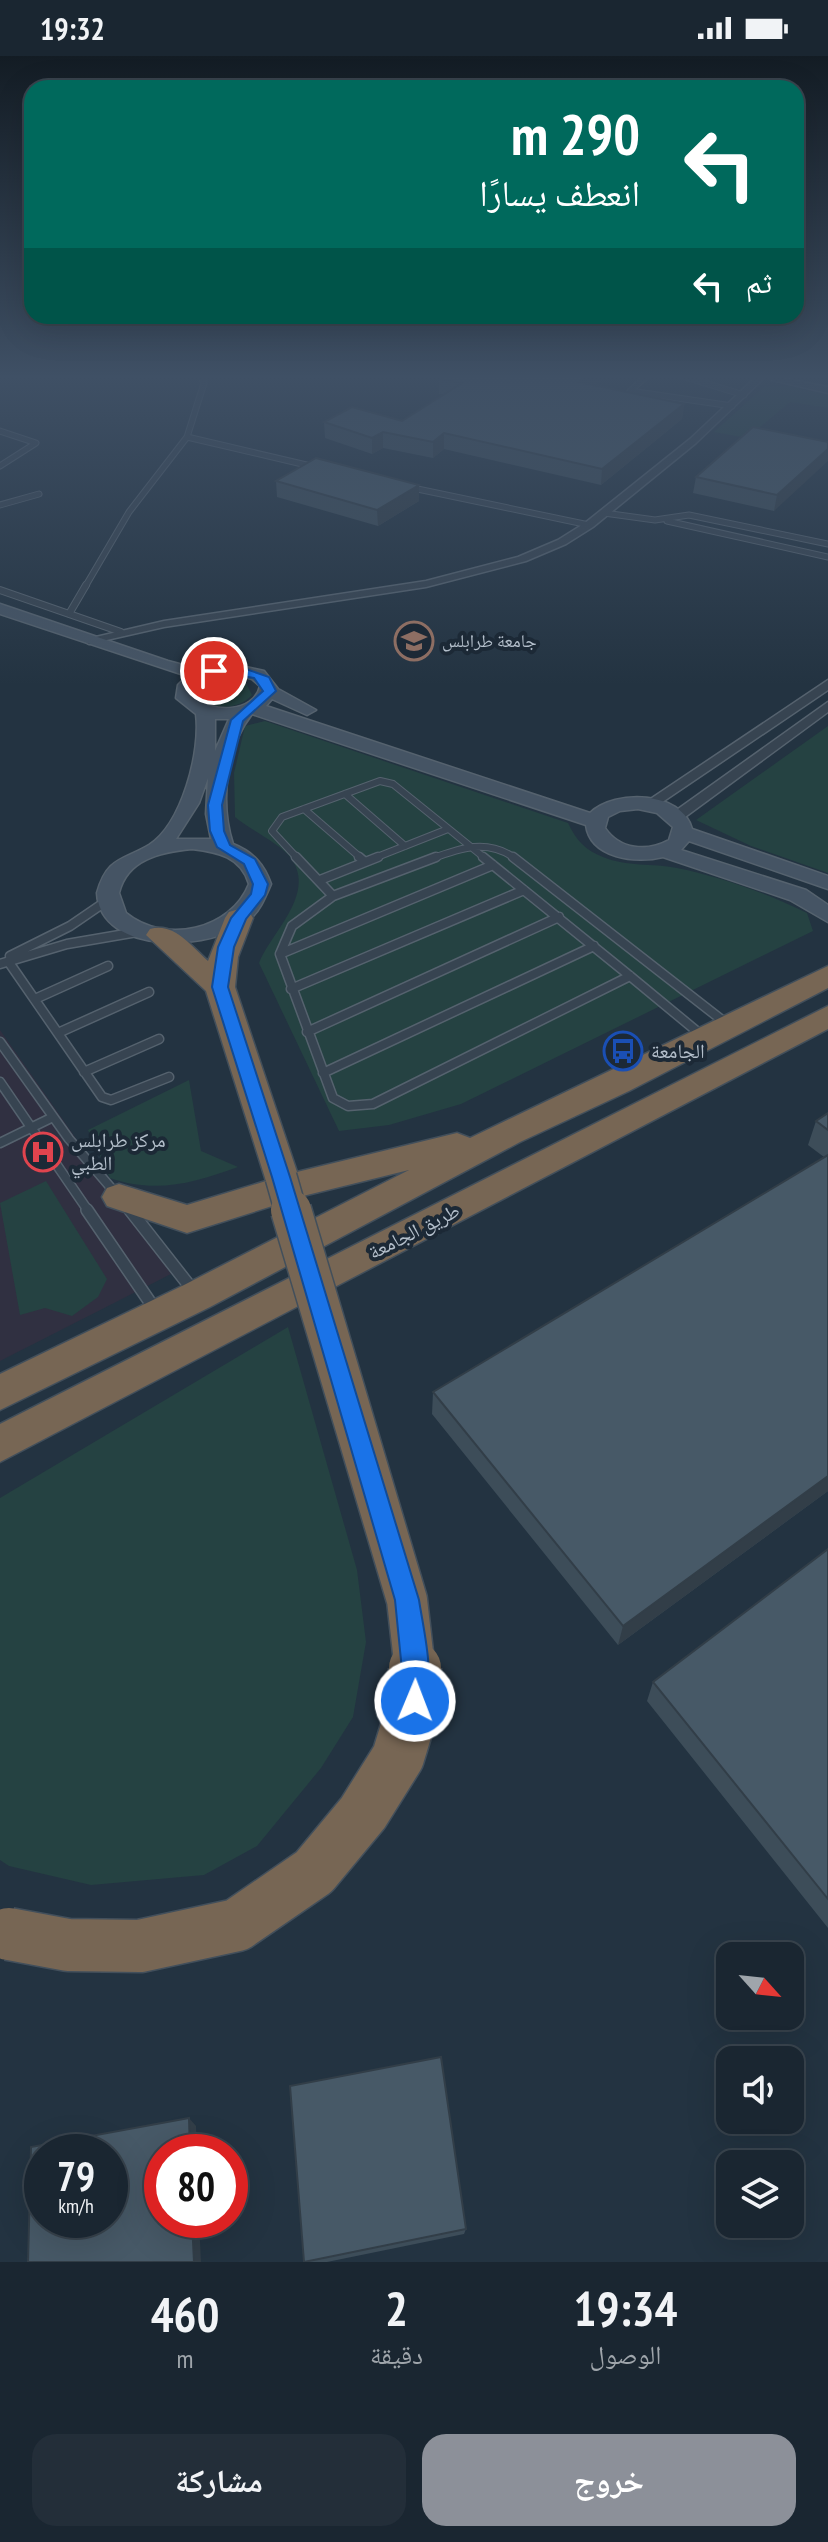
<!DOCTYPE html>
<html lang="ar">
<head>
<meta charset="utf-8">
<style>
  :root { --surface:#1a2631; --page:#232e39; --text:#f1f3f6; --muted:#9fa5ab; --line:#38434d; --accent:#8c9099 }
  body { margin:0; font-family:"PT Sans Narrow","Noto Naskh Arabic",sans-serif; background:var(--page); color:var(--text); direction:rtl; height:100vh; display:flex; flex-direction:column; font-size:30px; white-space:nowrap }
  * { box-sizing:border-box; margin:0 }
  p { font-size:26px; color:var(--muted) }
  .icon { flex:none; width:44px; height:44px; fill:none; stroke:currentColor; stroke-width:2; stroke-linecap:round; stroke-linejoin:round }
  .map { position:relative; height:2206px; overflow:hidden; direction:ltr }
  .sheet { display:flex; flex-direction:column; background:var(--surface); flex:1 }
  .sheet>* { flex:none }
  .guide { position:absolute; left:24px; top:24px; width:780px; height:244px; border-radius:24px; box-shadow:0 8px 32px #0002,0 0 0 2px var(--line); direction:rtl; background:#00695c; color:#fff; overflow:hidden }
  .needle { width:52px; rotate:117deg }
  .buttons { position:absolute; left:716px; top:1886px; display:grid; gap:16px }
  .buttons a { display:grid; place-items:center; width:88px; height:88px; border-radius:16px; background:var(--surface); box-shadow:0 8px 32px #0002,0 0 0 2px var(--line); font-size:40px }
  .speed { position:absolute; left:24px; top:2078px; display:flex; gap:16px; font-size:40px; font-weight:700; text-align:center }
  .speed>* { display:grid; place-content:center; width:104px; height:104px; border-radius:50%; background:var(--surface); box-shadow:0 8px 32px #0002,0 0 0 2px var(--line); line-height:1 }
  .speed small { font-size:20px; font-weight:400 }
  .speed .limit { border:12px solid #d22; background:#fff; color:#111 }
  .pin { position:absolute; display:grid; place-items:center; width:68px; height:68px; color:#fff; margin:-34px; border:4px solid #fff; border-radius:50%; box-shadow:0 2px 8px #0007 }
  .me { position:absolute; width:88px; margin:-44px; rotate:1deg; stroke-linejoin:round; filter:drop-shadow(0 0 6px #0008) }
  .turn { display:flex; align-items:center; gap:28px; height:168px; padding:0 32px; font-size:36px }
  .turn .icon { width:104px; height:104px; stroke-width:2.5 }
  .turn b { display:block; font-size:56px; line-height:68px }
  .then { display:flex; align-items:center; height:76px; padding:0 32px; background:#0003; gap:16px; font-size:30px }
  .eta { display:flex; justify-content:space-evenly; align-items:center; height:136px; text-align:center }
  .eta b { font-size:48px; font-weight:800; line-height:56px }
  .action { display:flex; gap:16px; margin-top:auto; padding:16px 32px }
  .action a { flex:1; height:92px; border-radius:24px; background:var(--accent); color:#fff; font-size:32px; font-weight:800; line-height:92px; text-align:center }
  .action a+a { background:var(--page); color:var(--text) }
  .status { display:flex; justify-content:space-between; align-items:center; height:56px; padding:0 40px; background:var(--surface); direction:ltr }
  .status svg { height:22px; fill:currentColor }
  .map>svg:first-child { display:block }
</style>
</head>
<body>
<div class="status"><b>19:32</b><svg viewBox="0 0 49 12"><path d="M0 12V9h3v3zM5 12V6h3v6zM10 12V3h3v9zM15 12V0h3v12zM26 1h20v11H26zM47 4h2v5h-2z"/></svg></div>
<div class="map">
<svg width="828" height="2206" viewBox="0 0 828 2206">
  <rect width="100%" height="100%" fill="#233341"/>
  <path fill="#303041" d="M0 974 171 1218 0 1305Z"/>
  <path fill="#254242" d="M788 330 828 339V352L790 346 747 382 714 376 764 331Z
    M224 623 246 627 252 639C239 653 217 654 201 644L199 635 208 627Z
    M265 665 568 767C576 784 585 794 603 801 627 811 652 807 677 812 721 821 766 837 807 857L813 875 461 1048 389 1069 339 1075 259 907C271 876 318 837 290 801 280 788 249 773 235 761L234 717 245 670Z
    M828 670V817L751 790 696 764Z
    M189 1024 201 1095 238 1111C194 1127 156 1138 110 1122L88 1074Z
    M46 1125 107 1223 98 1241 72 1260 45 1252 20 1259 0 1147Z
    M288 1271 357 1514 366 1586 353 1661 321 1712 257 1790 204 1819 91 1829 9 1810 0 1804V1442Z"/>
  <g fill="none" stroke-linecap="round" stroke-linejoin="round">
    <defs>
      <path id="lane-far3" d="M647 320 630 335 732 350
        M682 320 744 339
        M0 375 36 387 0 410
        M187 381 204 327 201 320
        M408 431 589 469
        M0 449 39 438
        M604 457 655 464 689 459 828 488
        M667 465 828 501
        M85 531 129 456 187 381 315 411"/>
      <path id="lane-far2" d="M0 534 121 576
        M69 558 86 529
        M345 738 405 790
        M304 753 362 803
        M298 803 272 775 282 761 380 725 393 728 486 803
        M372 803 448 773
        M431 803C460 792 488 782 516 803"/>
      <path id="lane-far1" d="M296 801 333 840 292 870 280 898 333 1042 348 1050 373 1048 630 920
        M359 801 365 806
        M483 801 630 920
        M513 801 727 968
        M320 824 378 801
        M333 840 436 801
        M280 898 493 809
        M10 900 70 870 108 844
        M8 905 102 1041 111 1044 169 1021
        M0 908 67 888 137 876
        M630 920 705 982
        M291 933 524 834
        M35 943 108 910
        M307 976 559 861
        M58 977 149 936
        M0 986 69 1083 118 1140
        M84 1016 159 983
        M323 1017 594 890
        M0 1026 89 1156
        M0 1087 53 1061
        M128 1151 132 1156"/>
      <path id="lane" d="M87 1154 156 1255
        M130 1154 195 1237"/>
      <path id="street" d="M772 320 828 331V337L772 324Z
        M756 321 763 323 696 387 593 471 566 488 526 505 426 531 164 571 89 588 83 584 164 565 426 525 518 501 558 484 585 467 690 383Z
        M828 624V634L655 751H645L643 748Z
        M828 646V656L681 764H671V758Z"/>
      <path id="secondary" d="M0 548 168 605 202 614 237 609 264 615 278 633 316 654 307 659 272 643 266 650 590 757C615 733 682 735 692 773L828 820V833L689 785 681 794 806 834 828 849V866L790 844 663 801C636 808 590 802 586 769L252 658C225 692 220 748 233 788 253 796 264 808 271 828 265 842 260 855 248 865 213 895 100 900 97 837 107 801 122 805 149 789 182 768 201 695 196 658L176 642 178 629 187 620 0 558ZM237 619 252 623 260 630C254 658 211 657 194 641L196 631 215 621ZM215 663H229L215 695ZM208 722 206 758 211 783H176L199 747ZM638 753 657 757 673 771 669 784C647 796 620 794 605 772L608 761 620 755ZM192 793C218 796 241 801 249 828 231 874 165 889 126 857L119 837C127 803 161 796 192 793Z"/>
      <path id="highway" d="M239 853 249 856 253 862 238 901 235 931 297 1116 457 1077 470 1082 828 910V932L629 1035 520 1086 210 1251 0 1354V1318L184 1229 409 1114 307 1139 187 1177 107 1150 102 1141 107 1132 119 1128 187 1149 266 1125 206 935 146 879 150 873C174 866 191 890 208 905L225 862 229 856Z
        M828 950V973L0 1406V1368Z"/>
    </defs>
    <use href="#lane-far3" stroke="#55626e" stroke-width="7"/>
    <use href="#lane-far2" stroke="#55626e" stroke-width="8"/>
    <use href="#lane-far1" stroke="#55626e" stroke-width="11"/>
    <use href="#lane" stroke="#55626e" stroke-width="14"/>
    <use href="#street" stroke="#55626e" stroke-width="3"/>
    <use href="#secondary" stroke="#55626e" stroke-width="3"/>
    <use href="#highway" stroke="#424f5b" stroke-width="3"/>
    <use href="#lane-far3" stroke="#374451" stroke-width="5"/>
    <use href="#lane-far2" stroke="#374451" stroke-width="6"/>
    <use href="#lane-far1" stroke="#374451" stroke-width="8"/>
    <use href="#lane" stroke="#374451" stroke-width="11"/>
    <use href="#street" fill="#374451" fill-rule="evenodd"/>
    <use href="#secondary" fill="#455464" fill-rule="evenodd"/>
    <use href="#highway" fill="#776654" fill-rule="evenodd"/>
    <defs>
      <path id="highway-bridge-far2" d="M281 1121 291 1156"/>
      <path id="highway-bridge-far1" d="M291 1154 407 1544 415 1614"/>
      <path id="highway-bridge" d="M9 1878 68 1889 140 1890 237 1869 314 1816 363 1757 398 1701 415 1645V1612"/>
    </defs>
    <use href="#highway-bridge-far2" stroke="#424f5b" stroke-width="34" stroke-linecap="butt"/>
    <use href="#highway-bridge-far1" stroke="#424f5b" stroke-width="43" stroke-linecap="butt"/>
    <use href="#highway-bridge" stroke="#424f5b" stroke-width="55" stroke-linecap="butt"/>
    <use href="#highway-bridge-far2" stroke="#776654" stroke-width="31"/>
    <use href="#highway-bridge-far1" stroke="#776654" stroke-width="40"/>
    <use href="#highway-bridge" stroke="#776654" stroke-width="52"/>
  </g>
  <path fill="#3d4d59" d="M444 320H608L595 329 684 348 682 363 601 429 444 393 433 402 383 392 372 398 325 382 324 366 402 365 444 338H439V323Z
    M828 386 774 455 693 437 696 421Z
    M276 425 419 429V445L378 470 277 441Z
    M828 1057V1435L618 1589 432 1358 433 1336 824 1101 808 1089 816 1065Z
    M828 1493V1872L647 1645 653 1626Z
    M466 2173 464 2178 327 2206H304Z"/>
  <path fill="#323e48" d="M588 320H608L578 341 579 326Z
    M684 348 682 363 601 429 602 413Z
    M383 376V392L372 398V382Z
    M444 377V393L433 402V386Z
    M828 393V405L774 455 777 439Z
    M419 429V445L378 470 377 454Z
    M828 1420V1435L618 1589 623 1570Z
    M189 2062 196 2070 197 2096H190Z
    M192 2164H199L201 2206H194Z"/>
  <path fill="#475967" stroke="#323e48" stroke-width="2" fill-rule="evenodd" d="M444 320H588L579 326 684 348 602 413 444 377 433 386 383 376 372 382 324 366 352 351 402 365 462 327 439 323Z
    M753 371 828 386V393L777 439 696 421Z
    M316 402 419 429 377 454 276 425Z
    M828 1057V1074L816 1065Z
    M828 1099V1420L623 1570 433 1336Z
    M828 1493V1843L653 1626Z
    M441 2001 466 2173 304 2206 290 2030Z
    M189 2062 190 2096H162V2164H192L194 2206H28L31 2091ZM42 2096H110V2164H42Z"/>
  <linearGradient id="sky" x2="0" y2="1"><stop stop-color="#131c24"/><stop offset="0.51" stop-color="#3f5065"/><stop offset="1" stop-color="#3f5065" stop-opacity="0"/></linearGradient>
  <rect width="828" height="629" fill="url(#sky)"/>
  <path fill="#1a73e8" stroke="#114b97" stroke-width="2" d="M237 610 269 621 276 635 243 665 222 749 224 775 230 789 255 803 268 828 265 839 246 863 234 891 228 931 290 1121 419 1544C424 1577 436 1622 423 1654L415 1657 406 1654 395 1544 272 1121 212 931 218 891 231 862 251 838 253 828 244 808 217 791 210 775 208 749 231 664 263 635 254 622 207 615Z"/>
  <defs>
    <symbol id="university-ring" viewBox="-11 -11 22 22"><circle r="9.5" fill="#1c2936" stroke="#8d6e63" stroke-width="1.5"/><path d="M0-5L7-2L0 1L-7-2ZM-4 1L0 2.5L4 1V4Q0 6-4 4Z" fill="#8d6e63"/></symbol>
    <symbol id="bus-ring" viewBox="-11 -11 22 22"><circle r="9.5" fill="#1c2936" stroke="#1a4fb4" stroke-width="1.5"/><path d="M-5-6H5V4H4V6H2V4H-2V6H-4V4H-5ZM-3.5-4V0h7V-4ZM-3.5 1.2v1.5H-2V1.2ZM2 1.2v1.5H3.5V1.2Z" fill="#1a4fb4"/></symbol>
    <symbol id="hospital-ring" viewBox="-11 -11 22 22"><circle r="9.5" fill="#1c2936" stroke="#e0444e" stroke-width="1.5"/><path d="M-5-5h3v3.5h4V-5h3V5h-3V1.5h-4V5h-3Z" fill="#e0444e"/></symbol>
  </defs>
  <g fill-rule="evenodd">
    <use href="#university-ring" x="392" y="563" width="44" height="44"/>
    <use href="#bus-ring" x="601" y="973" width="44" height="44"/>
    <use href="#hospital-ring" x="21" y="1074" width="44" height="44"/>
  </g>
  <g text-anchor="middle" stroke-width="8" stroke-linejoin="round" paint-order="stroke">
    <g font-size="18" fill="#b4bfcb" stroke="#1c2936" text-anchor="start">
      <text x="442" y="591">جامعة طرابلس</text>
    </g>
    <g font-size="20" fill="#b4bfcb" stroke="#1c2936" text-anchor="start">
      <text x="651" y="1002">الجامعة</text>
      <text x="71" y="1091">مركز طرابلس<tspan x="71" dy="23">الطبي</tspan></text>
    </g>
    <g font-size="20" fill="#b4bfcb" stroke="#1c2936">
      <text transform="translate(414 1175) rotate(-27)" y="7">طريق الجامعة</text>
    </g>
  </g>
</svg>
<div class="buttons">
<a><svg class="needle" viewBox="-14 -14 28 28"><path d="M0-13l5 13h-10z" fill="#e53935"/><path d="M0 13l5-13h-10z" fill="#9fa5ab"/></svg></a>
<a><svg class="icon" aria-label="sound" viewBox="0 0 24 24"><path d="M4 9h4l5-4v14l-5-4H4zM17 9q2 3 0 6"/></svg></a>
<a><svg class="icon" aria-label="layers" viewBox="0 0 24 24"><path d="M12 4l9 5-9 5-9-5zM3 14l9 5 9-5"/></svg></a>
</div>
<div class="speed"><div>79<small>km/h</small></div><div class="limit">80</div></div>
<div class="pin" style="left:214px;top:615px;background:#d93025"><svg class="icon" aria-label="arrive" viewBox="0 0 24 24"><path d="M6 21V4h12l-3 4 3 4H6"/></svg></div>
<svg class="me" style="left:415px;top:1645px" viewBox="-20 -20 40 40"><circle r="17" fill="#1a73e8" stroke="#fff" stroke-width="3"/><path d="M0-11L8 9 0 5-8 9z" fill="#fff"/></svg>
<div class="guide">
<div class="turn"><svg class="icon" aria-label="left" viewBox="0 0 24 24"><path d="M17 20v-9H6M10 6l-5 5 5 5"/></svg><div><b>290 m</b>انعطف يسارًا</div></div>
<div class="then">ثم<svg class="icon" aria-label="left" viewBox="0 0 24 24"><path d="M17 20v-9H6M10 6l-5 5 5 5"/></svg></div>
</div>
</div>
<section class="sheet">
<div class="eta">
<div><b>19:34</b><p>الوصول</p></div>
<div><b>2</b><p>دقيقة</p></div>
<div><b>460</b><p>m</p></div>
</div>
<div class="action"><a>خروج</a><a>مشاركة</a></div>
</section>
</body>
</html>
